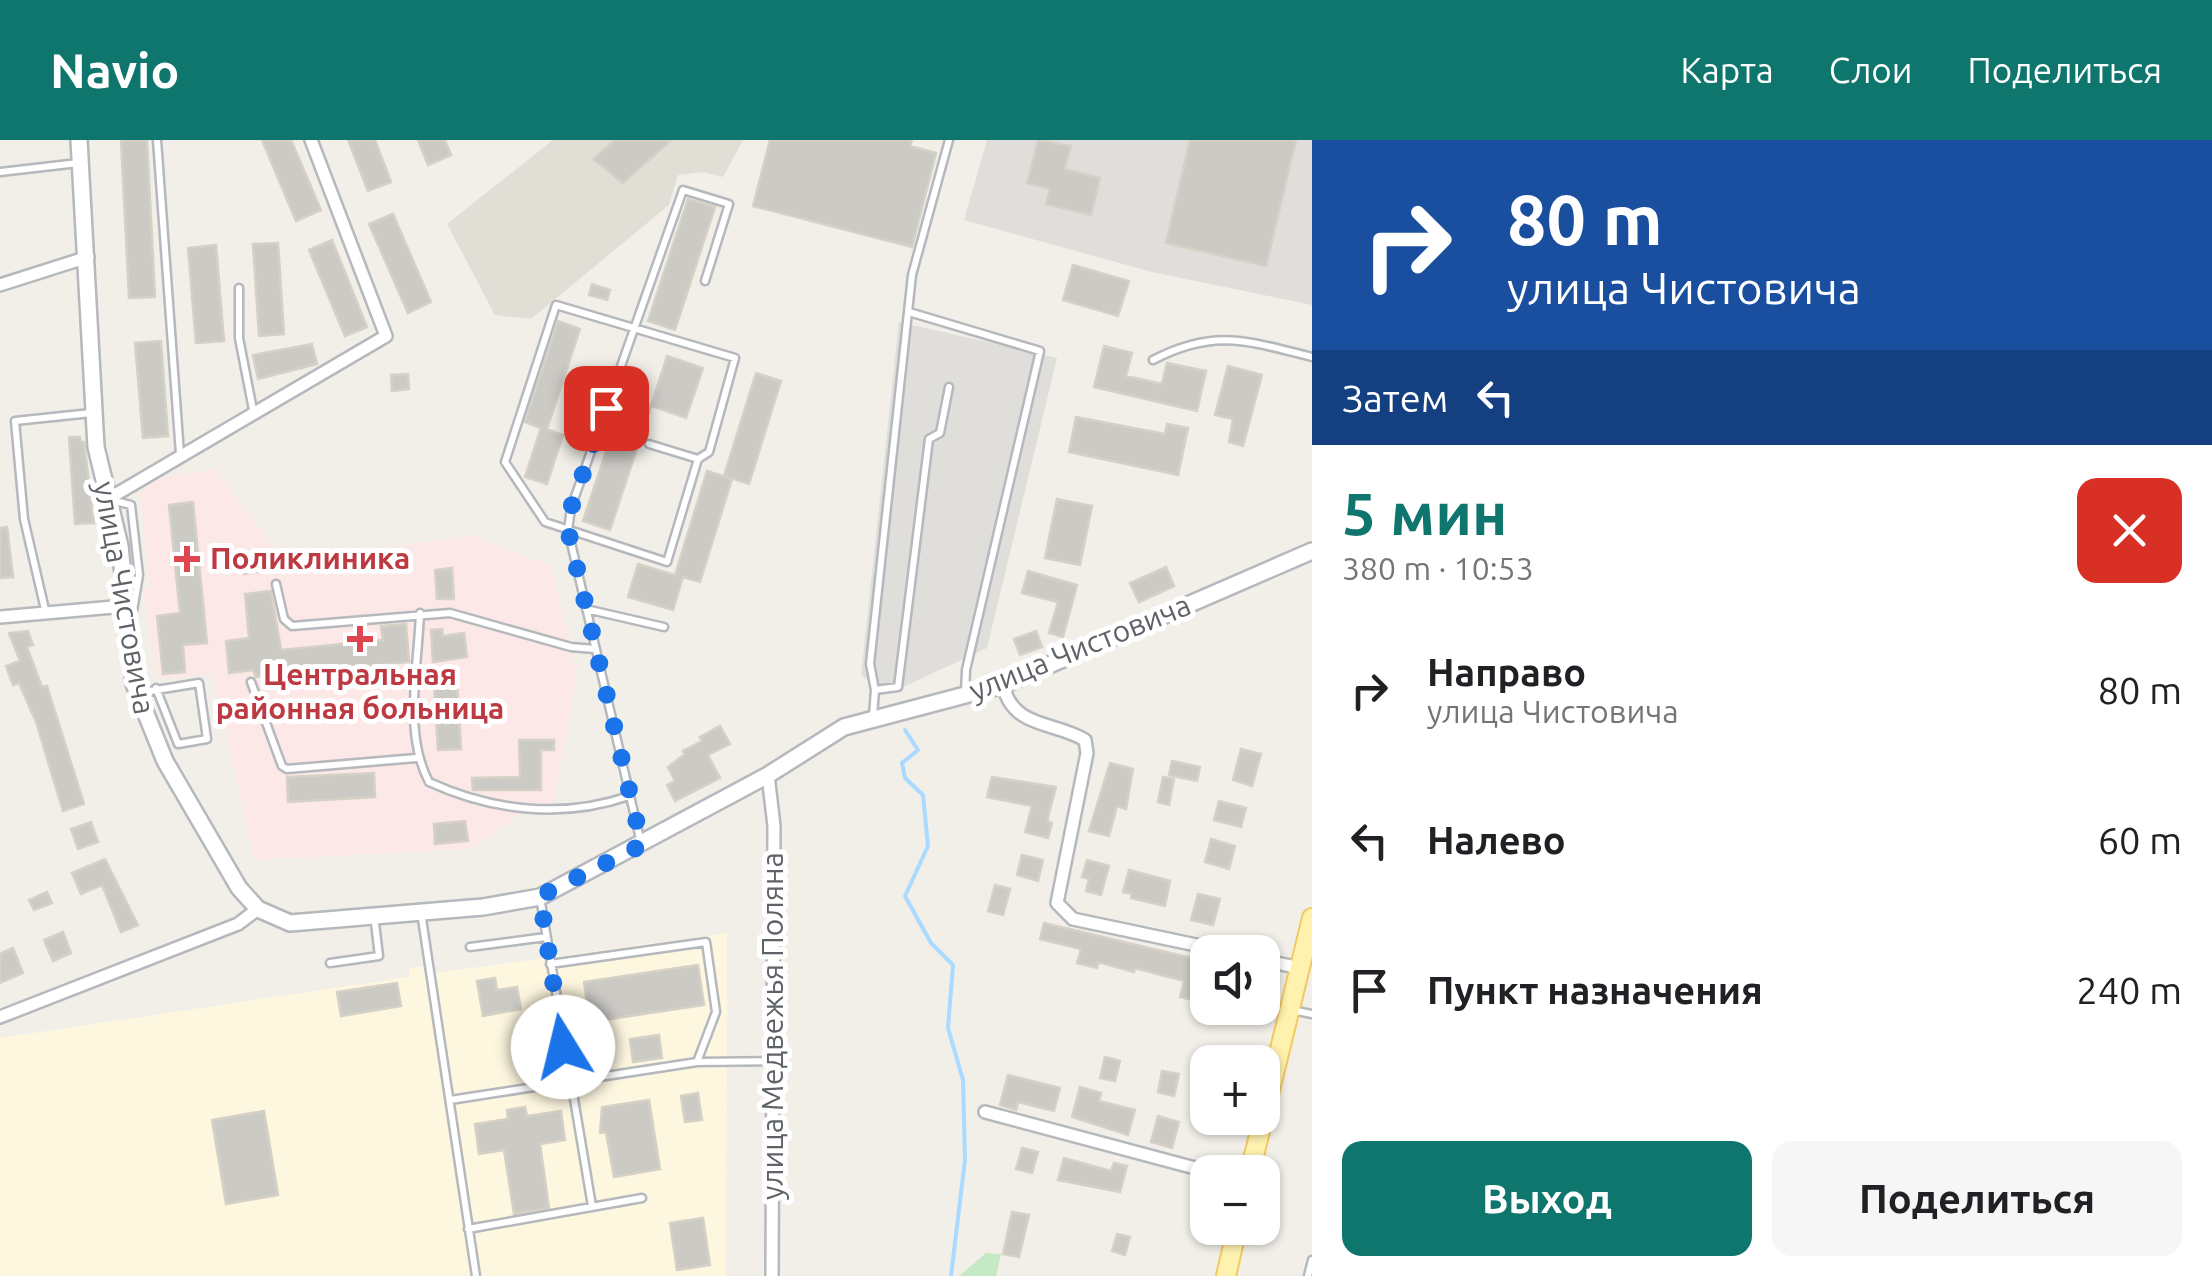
<!DOCTYPE html>
<html lang="ru">
<head>
<meta charset="utf-8">
<style>
  :root { --surface:#fff; --page:#f6f6f6; --text:#202124; --muted:#757577; --accent:#0f766e }
  body { margin:0; font-family:Ubuntu,sans-serif; background:var(--page); color:var(--text); height:100vh; display:flex; flex-direction:column; font-size:38px; white-space:nowrap }
  * { box-sizing:border-box; margin:0 }
  p { font-size:32px; color:var(--muted) }
  .icon { flex:none; width:55px; height:55px; fill:none; stroke:currentColor; stroke-width:2; stroke-linecap:round; stroke-linejoin:round }
  .map { position:relative; flex:1; overflow:hidden }
  .drawer { display:flex; flex-direction:column; background:var(--surface); width:900px }
  .drawer>* { flex:none }
  .guide { background:#1a4fa0; color:#fff; overflow:hidden }
  .buttons { position:absolute; left:1190px; top:795px; display:grid; gap:20px }
  .buttons a { display:grid; place-items:center; width:90px; height:90px; border-radius:20px; background:var(--surface); box-shadow:0 2px 8px #0004; font-size:50px }
  .pin { position:absolute; display:grid; place-items:center; width:85px; height:85px; color:#fff; margin:-42px; border-radius:20px; box-shadow:0 5px 15px #0006 }
  .me { position:absolute; width:110px; margin:-55px; rotate:351deg; stroke-linejoin:round; filter:drop-shadow(0 0 8px #0008) }
  .turn { display:flex; align-items:center; gap:35px; height:210px; padding:0 30px; font-size:45px }
  .turn .icon { width:130px; height:130px; stroke-width:2.5 }
  .turn b { display:block; font-size:70px; line-height:85px }
  .then { display:flex; align-items:center; height:95px; padding:0 30px; background:#0003; gap:20px; font-size:38px }
  .round { display:grid; place-items:center; flex:none; width:105px; height:105px; border-radius:20px; background:var(--page) }
  .headline { display:flex; align-items:center; justify-content:space-between; height:170px; padding:0 30px }
  h1 { font-size:60px; font-weight:600; line-height:75px; color:var(--accent) }
  .cta { display:flex; gap:20px; margin-top:auto; padding:20px 30px }
  .cta a { flex:1; height:115px; border-radius:20px; background:var(--accent); color:#fff; font-size:40px; font-weight:600; line-height:115px; text-align:center }
  .cta a+a { background:var(--page); color:var(--text) }
  ul { padding:0; list-style:none }
  li { display:flex; align-items:center; gap:30px; height:150px; padding:0 30px }
  li div { flex:1 }
  li b { display:block; font-size:38px }
  li em { font-style:normal }
  header { display:flex; align-items:center; gap:60px; box-sizing:border-box; height:140px; padding:0 50px; background:var(--accent); color:#fff }
  header strong { font-size:48px }
  nav { display:flex; gap:55px; margin-inline-start:auto; font-size:35px }
  main { display:flex; flex:1; min-height:0 }
  .map>svg:first-child { display:block }
</style>
</head>
<body>
<header>
<strong>Navio</strong>
<nav><a>Карта</a><a>Слои</a><a>Поделиться</a></nav>
</header>
<main>
<div class="map">
<svg width="1312" height="1136" viewBox="0 0 1312 1136">
  <rect width="100%" height="100%" fill="#f1efe8"/>
  <path fill="#fef7e0" d="M727 793 726 1136H0V898L409 837V828L425 826 427 834Z"/>
  <path fill="#e0deda" d="M987 0H1312V165L1152 132 964 80Z
    M899 182 1057 218 987 508 888 554 861 535Z"/>
  <path fill="#e1ded6" d="M553 0H743L723 37 703 32 678 35 669 65 531 179 495 175 447 84Z"/>
  <path fill="#fce8e6" d="M214 329 287 423 470 395 551 426 577 536 551 675 520 674 473 709 254 720 213 533 158 540 143 449 150 448 140 355 150 341Z"/>
  <path fill="#c5e8c5" d="M986 1113 1001 1114 996 1136H959Z"/>
  <g fill="none" stroke-linecap="round" stroke-linejoin="round">
    <path stroke="#aadaff" stroke-width="4" d="M905 590 918 610 902 623 905 638 923 655 928 706 905 756 931 803 953 825 948 888 963 940 965 1020 951 1136"/>
  </g>
  <path fill="#cccac5" stroke="#d6d1c6" stroke-width="2.5" d="M121 0H147L155 157 129 158Z
    M262 0H291L321 70 296 81Z
    M348 0H375L391 42 368 51Z
    M418 0H445L451 15 428 25Z
    M615 0H671L623 43 593 19Z
    M770 0H912L910 6 936 13 912 107 753 66Z
    M1038 0 1071 6 1065 29 1100 38 1091 75 1046 64 1050 49 1027 43Z
    M1190 0H1296L1266 126 1166 103Z
    M688 59 715 67 675 190 648 181Z
    M393 74 431 162 408 173 369 84Z
    M332 100 367 187 345 196 309 110Z
    M278 103 284 194 259 196 253 104Z
    M216 105 224 201 196 203 188 108Z
    M1073 125 1129 141 1118 176 1063 160Z
    M592 144 610 150 607 160 589 155Z
    M558 181 580 189 547 289 563 295 547 344 525 337 541 288 525 282Z
    M161 201 168 296 143 298 135 203Z
    M312 204 317 224 258 239 253 215Z
    M1104 206 1132 213 1126 236 1162 244 1167 223 1206 231 1197 271 1094 247Z
    M667 216 703 228 686 278 651 266Z
    M1228 226 1262 235 1243 306 1229 302 1233 279 1215 275Z
    M756 233 781 241 749 344 724 336Z
    M408 234 409 249 392 251 391 235Z
    M624 257 651 266 610 390 583 381Z
    M1076 277 1165 294 1167 284 1188 288 1178 335 1069 312Z
    M69 297H80V302H84L94 383 75 384Z
    M707 331 732 339 700 442 683 437 673 470 628 457 638 424 675 435Z
    M1057 359 1092 366 1080 425 1045 418Z
    M193 362 207 503 183 505 185 532 163 534 157 476 180 473 169 365Z
    M7 387 13 437 0 438V388Z
    M255 413 258 432 244 434 242 415Z
    M1166 427 1174 446 1139 462 1130 443Z
    M452 428 454 459H437L435 430Z
    M1028 431 1077 445 1063 497 1049 493 1058 462 1022 453Z
    M271 451 281 510 383 500 381 486 406 484 409 522 256 537 253 530 229 533 226 501 249 498 245 454Z
    M442 489 443 496 464 493 467 517 433 522 431 490Z
    M28 491 33 505 27 507 42 547 47 546 84 664 63 671 36 582 19 543 13 545 6 526 20 521 9 493Z
    M1036 491 1042 507 1020 515 1014 499Z
    M457 544 461 609 438 610 434 545Z
    M720 586 730 604 708 615 720 638 675 661 667 645 675 641 668 627 685 614 683 611 702 601 700 597Z
    M519 600H554V610H541V650H473L472 638 520 637Z
    M1241 609 1261 614 1252 646 1233 640Z
    M1172 621 1200 627 1197 641 1169 635Z
    M1110 623 1133 629 1126 669 1117 666 1109 696 1089 691Z
    M374 633 375 657 288 662 287 637Z
    M992 637 1056 647 1047 681 1052 683 1048 698 1025 692 1032 666 987 657Z
    M1163 637 1174 639 1169 665 1158 662Z
    M1219 661 1246 668 1241 687 1214 680Z
    M465 681 468 701 435 704 434 684Z
    M91 682 98 702 78 709 71 689Z
    M1211 699 1235 706 1229 729 1205 722Z
    M1022 715 1043 720 1038 741 1017 735Z
    M105 719 138 785 121 792 102 745 81 754 72 733Z
    M1087 720 1109 726 1101 755 1086 751 1089 739 1082 737Z
    M1129 730 1170 741 1165 766 1131 758 1132 754 1123 752Z
    M995 745 1010 749 1003 775 988 771Z
    M47 752 52 763 34 770 29 760Z
    M1198 754 1220 759 1213 785 1191 780Z
    M1044 783 1208 822 1198 861 1180 857 1184 841 1135 828 1134 832 1098 822 1097 828 1077 823 1081 809 1040 799Z
    M63 792 71 813 53 821 44 800Z
    M13 808 23 833 0 843V814Z
    M698 825 704 865 590 882 584 842Z
    M495 838 497 850 517 847 521 869 483 876 477 841Z
    M397 843 401 866 341 876 337 852Z
    M659 895 662 918 633 922 630 899Z
    M1105 917 1120 921 1115 941 1100 938Z
    M1162 931 1179 934 1174 956 1158 952Z
    M1008 935 1060 948 1054 971 1018 962 1016 970 1000 965Z
    M1080 947 1101 953 1099 961 1135 970 1128 995 1072 977Z
    M698 953 702 980 685 982 681 956Z
    M649 960 660 1029 614 1037 606 992 600 993 602 967Z
    M525 967 527 976 561 971 565 1000 540 1004 549 1068 514 1074 504 1010 479 1014 475 984 508 979 507 970Z
    M264 971 278 1055 226 1064 212 980Z
    M1158 976 1179 982 1172 1008 1151 1002Z
    M1022 1008 1038 1012 1032 1033 1016 1029Z
    M1064 1018 1111 1031 1114 1023 1127 1026 1120 1052 1058 1040Z
    M1012 1072 1029 1075 1019 1117 1003 1114Z
    M703 1078 710 1125 677 1130 670 1083Z
    M1117 1094 1130 1097 1125 1115 1112 1111Z"/>
  <g fill="none" stroke-linecap="round" stroke-linejoin="round">
    <defs>
      <path id="service" d="M157 0 180 314
        M0 32 78 23
        M239 148V198L253 270
        M556 165 735 218 709 312 698 319 667 422 545 382 505 322Z
        M909 172 1040 211 966 530 965 554
        M1153 220C1215 188 1248 201 1312 217
        M649 304 698 319
        M111 360 131 365 139 435 133 471
        M276 444 284 479 292 486 450 473 571 507 595 509
        M586 469 664 487
        M420 473C418 528 403 593 429 642 492 671 563 679 629 656
        M46 474 24 379 15 281 91 273
        M251 542 282 626 287 629 416 618
        M875 550 898 547 929 299 940 293 949 247
        M138 553 199 543 207 599 178 604 156 548
        M873 576 875 550 870 524 912 135 949 0
        M641 703 568 390 571 368 683 50 729 64 705 141
        M540 757 592 1066
        M421 772 476 1136
        M470 807 546 797
        M330 823 379 816 374 775
        M550 824 706 802 716 872 697 922
        M1292 870 1312 874
        M450 960 697 922 774 921
        M468 1089 642 1058
        M1308 1136 1312 1120"/>
      <path id="minor" d="M0 145 88 117
        M108 359 386 196 311 0
        M0 477 125 466
        M1003 545C1013 589 1054 581 1085 600L1087 613 1057 763 1073 779 1229 812
        M768 635 774 686 772 1136
        M1262 820 1300 828
        M0 877 238 784 258 769
        M985 972 1210 1032"/>
      <path id="tertiary" d="M79 0 96 307 120 406 134 544 165 621 239 748 258 769 290 783 483 767 540 757 768 635 844 587 1003 545 1312 411"/>
      <path id="primary" d="M1250 1032 1312 778
        M1226 1136 1237 1088"/>
    </defs>
    <use href="#service" stroke="#b5b8bc" stroke-width="11"/>
    <use href="#minor" stroke="#b5b8bc" stroke-width="16"/>
    <use href="#tertiary" stroke="#b5b8bc" stroke-width="20"/>
    <use href="#primary" stroke="#f2c960" stroke-width="22"/>
    <use href="#service" stroke="#fff" stroke-width="6"/>
    <use href="#minor" stroke="#fff" stroke-width="11"/>
    <use href="#tertiary" stroke="#fff" stroke-width="15"/>
    <use href="#primary" stroke="#fff2af" stroke-width="18"/>
  </g>
  <g fill="none" stroke-linecap="round" stroke-linejoin="round">
    <path stroke="#1a73e8" stroke-width="18" stroke-dasharray="0 32.4" d="M563 907 540 756 642 705 568 390 571 368 606 268"/>
  </g>
  <g fill="#e0444e" stroke="#fff" stroke-width="4">
    <path d="M182 404h10v10h10v10h-10v10h-10v-10h-10v-10h10z"/>
    <path d="M355 484h10v10h10v10h-10v10h-10v-10h-10v-10h10z"/>
  </g>
  <g text-anchor="middle" stroke-width="10" stroke-linejoin="round" paint-order="stroke">
    <g font-size="30" font-weight="bold" fill="#be3a42" stroke="#fff" text-anchor="start">
      <text x="210" y="429">Поликлиника</text>
      <text x="360" y="545" text-anchor="middle">Центральная<tspan x="360" dy="34">районная больница</tspan></text>
    </g>
    <g font-size="30" fill="#5f6368" stroke="#fff">
      <text transform="translate(124 458) rotate(80)" y="10">улица Чистовича</text>
      <text transform="translate(1080 508) rotate(-22)" y="10">улица Чистовича</text>
      <text transform="translate(773 886) rotate(-90)" y="10">улица Медвежья Поляна</text>
    </g>
  </g>
</svg>
<div class="buttons">
<a><svg class="icon" aria-label="sound" viewBox="0 0 24 24"><path d="M4 9h4l5-4v14l-5-4H4zM17 9q2 3 0 6"/></svg></a>
<a>+</a>
<a>−</a>
</div>
<div class="pin" style="left:606px;top:268px;background:#d93025"><svg class="icon" aria-label="arrive" viewBox="0 0 24 24"><path d="M6 21V4h12l-3 4 3 4H6"/></svg></div>
<svg class="me" style="left:563px;top:907px" viewBox="-20 -20 40 40"><circle r="19" fill="#fff"/><path d="M0-13L10 11 0 6-10 11z" fill="#1a73e8"/></svg>
</div>
<section class="drawer">
<div class="guide">
<div class="turn"><svg class="icon" aria-label="right" viewBox="0 0 24 24"><path d="M7 20v-9h11M14 6l5 5-5 5"/></svg><div><b>80 m</b>улица Чистовича</div></div>
<div class="then">Затем<svg class="icon" aria-label="left" viewBox="0 0 24 24"><path d="M17 20v-9H6M10 6l-5 5 5 5"/></svg></div>
</div>
<div class="headline"><div><h1>5 мин</h1><p>380 m · 10:53</p></div><a class="round" style="background:#d93025;color:#fff"><svg class="icon" aria-label="close" viewBox="0 0 24 24"><path d="M6 6l12 12M18 6L6 18"/></svg></a></div>
<ul>
<li><svg class="icon" aria-label="right" viewBox="0 0 24 24"><path d="M7 20v-9h11M14 6l5 5-5 5"/></svg><div><b>Направо</b><p>улица Чистовича</p></div><em>80 m</em></li>
<li><svg class="icon" aria-label="left" viewBox="0 0 24 24"><path d="M17 20v-9H6M10 6l-5 5 5 5"/></svg><div><b>Налево</b></div><em>60 m</em></li>
<li><svg class="icon" aria-label="arrive" viewBox="0 0 24 24"><path d="M6 21V4h12l-3 4 3 4H6"/></svg><div><b>Пункт назначения</b></div><em>240 m</em></li>
</ul>
<div class="cta"><a>Выход</a><a>Поделиться</a></div>
</section>
</main>
</body>
</html>
